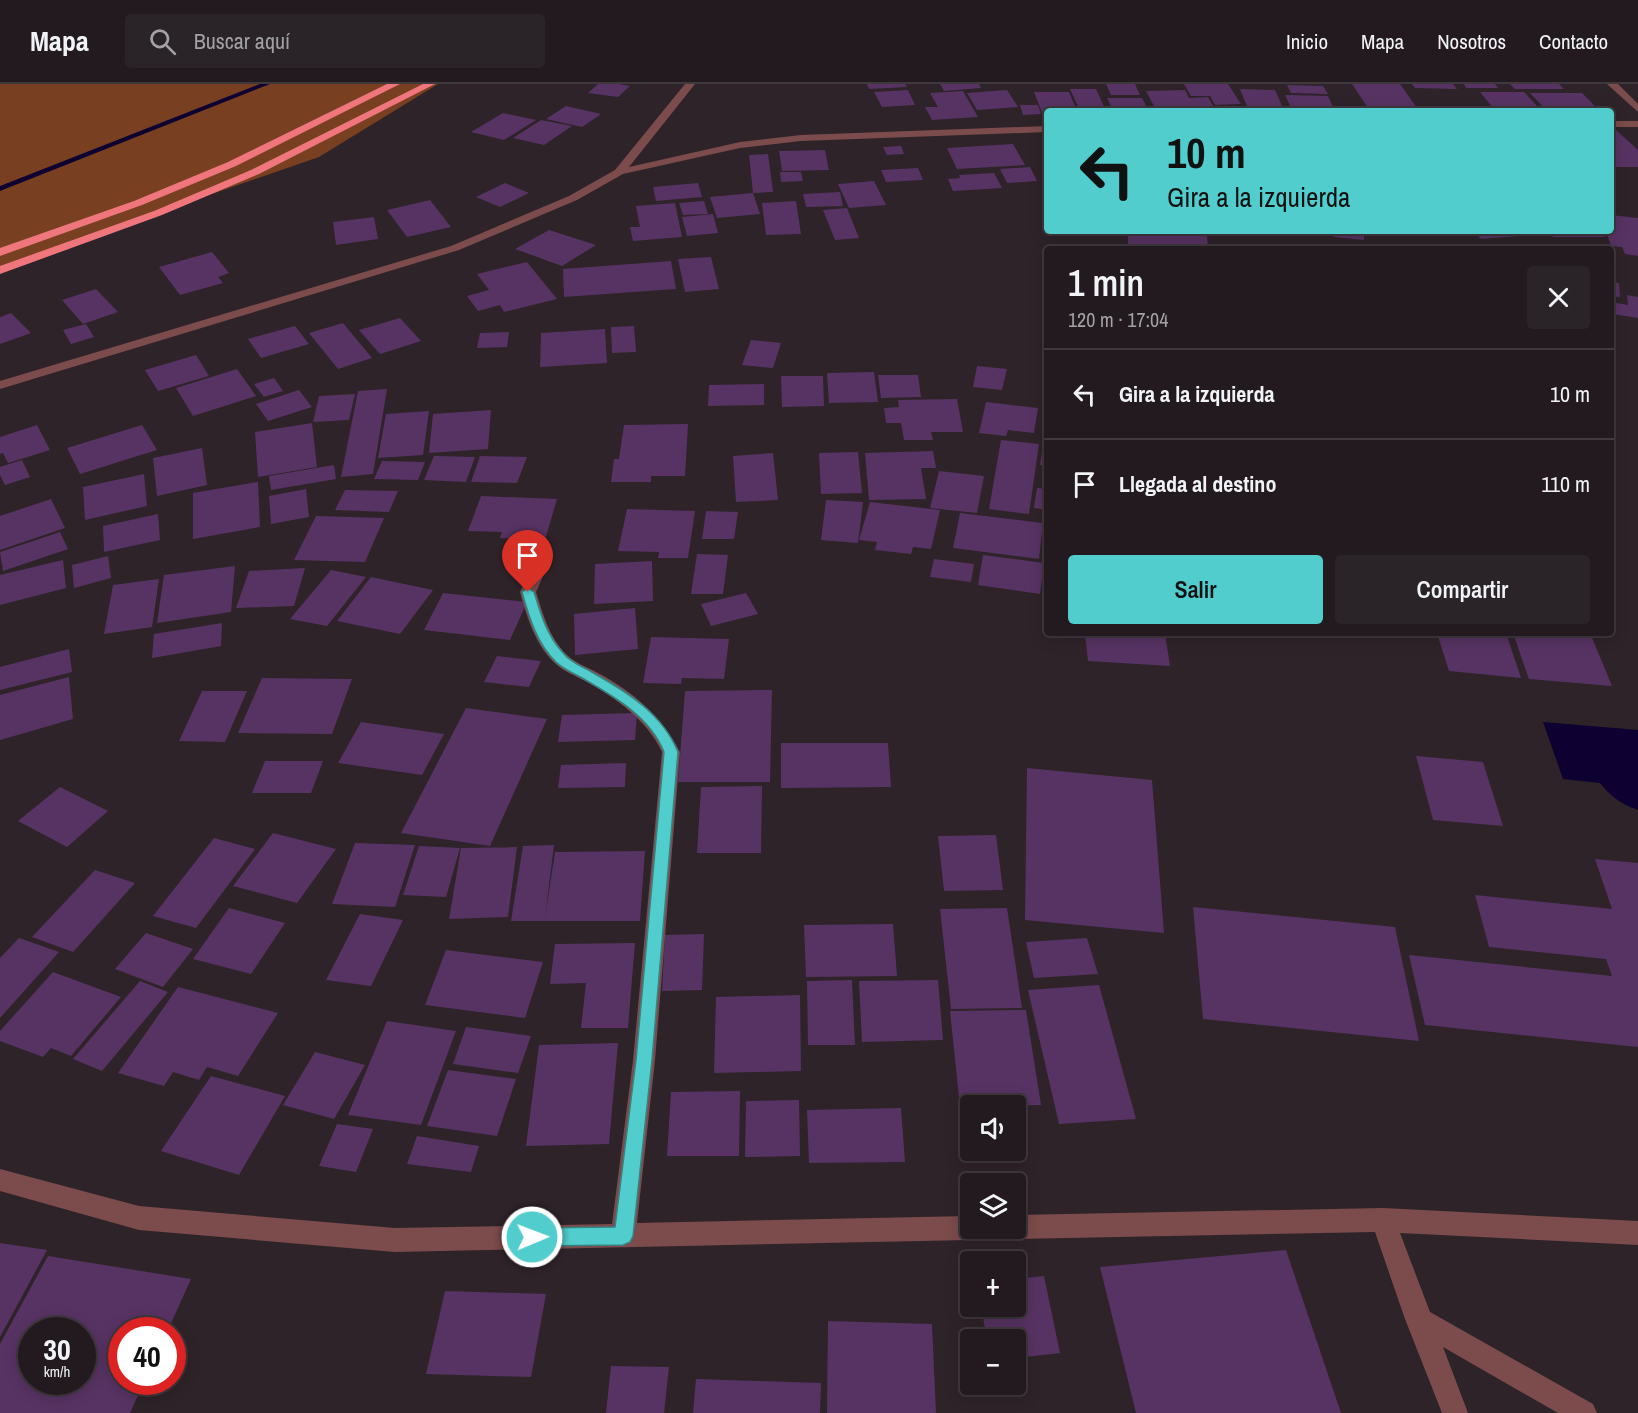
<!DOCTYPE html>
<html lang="es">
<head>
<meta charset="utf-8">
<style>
  :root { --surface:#221a1f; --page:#2a2328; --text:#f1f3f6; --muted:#a2a1a4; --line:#3f383d; --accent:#52cdcd }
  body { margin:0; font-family:"Archivo Narrow",sans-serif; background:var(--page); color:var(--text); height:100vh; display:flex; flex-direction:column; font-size:22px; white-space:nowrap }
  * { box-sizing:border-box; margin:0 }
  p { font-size:20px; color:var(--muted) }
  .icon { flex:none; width:33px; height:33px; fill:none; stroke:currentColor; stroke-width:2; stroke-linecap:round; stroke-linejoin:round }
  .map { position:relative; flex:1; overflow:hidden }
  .drawer { position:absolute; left:1044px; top:162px; width:570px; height:390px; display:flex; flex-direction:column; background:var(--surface); border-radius:6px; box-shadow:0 3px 15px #0003,0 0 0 2px var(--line) }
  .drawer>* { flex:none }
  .guide { position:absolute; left:1044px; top:24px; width:570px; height:126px; border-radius:6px; box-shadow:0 3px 15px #0003,0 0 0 2px var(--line); background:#52cdcd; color:#111; overflow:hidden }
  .controls { position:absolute; left:960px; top:1011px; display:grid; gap:12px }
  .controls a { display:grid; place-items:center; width:66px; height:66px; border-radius:6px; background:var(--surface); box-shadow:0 3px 15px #0003,0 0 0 2px var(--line); font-size:30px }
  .speed { position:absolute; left:18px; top:1233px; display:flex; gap:12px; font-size:30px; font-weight:700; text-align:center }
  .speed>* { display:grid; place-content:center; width:78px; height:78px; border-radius:50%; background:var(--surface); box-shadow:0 3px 15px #0003,0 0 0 2px var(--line); line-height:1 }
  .speed small { font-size:15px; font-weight:400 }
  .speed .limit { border:9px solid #d22; background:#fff; color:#111 }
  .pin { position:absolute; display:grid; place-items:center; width:51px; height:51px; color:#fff; margin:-62px -26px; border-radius:50% 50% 50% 0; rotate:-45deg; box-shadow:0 0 6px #0007 }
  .pin .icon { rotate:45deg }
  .me { position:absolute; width:66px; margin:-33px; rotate:89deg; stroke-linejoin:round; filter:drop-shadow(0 0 4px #0008) }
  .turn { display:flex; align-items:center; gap:21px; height:126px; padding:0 24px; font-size:27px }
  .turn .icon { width:78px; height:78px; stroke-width:2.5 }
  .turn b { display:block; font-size:42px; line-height:51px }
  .round { display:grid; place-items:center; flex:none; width:63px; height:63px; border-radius:6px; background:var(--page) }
  .summary { display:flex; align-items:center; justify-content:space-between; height:102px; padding:0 24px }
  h1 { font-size:36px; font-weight:600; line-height:45px }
  .button { display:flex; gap:12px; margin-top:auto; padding:12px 24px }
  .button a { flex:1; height:69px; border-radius:6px; background:var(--accent); color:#111; font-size:24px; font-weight:600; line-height:69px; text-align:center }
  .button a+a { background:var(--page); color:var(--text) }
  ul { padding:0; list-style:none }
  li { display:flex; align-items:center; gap:18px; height:90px; padding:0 24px; border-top:2px solid var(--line) }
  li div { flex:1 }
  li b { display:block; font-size:22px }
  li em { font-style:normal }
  header { display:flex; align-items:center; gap:36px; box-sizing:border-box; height:84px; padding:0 30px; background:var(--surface); border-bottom:2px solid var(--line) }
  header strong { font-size:28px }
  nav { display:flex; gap:33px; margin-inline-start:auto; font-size:21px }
  .search { width:420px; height:54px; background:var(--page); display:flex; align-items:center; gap:15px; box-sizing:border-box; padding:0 21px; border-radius:6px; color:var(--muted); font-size:22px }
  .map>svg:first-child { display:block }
</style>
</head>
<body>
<header>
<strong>Mapa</strong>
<div class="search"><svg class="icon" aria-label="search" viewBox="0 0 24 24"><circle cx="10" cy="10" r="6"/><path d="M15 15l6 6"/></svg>Buscar aquí</div>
<nav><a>Inicio</a><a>Mapa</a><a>Nosotros</a><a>Contacto</a></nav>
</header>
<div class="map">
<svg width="1638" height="1329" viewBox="0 0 1638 1329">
  <rect width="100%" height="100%" fill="#2e2329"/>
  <path fill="#784020" d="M0 0H438L319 73 0 183Z"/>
  <path fill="#0e0030" d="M1543 638 1638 646V726C1621 720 1611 713 1600 699L1563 695Z"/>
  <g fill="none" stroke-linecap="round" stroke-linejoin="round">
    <path fill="#0e0030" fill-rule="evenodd" d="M260 0H270L0 107V102Z"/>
  </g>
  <path fill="#573363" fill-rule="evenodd" d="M598 0H619L630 2 618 13 588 9Z
    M867 0H905L907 3 869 5Z
    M940 0H979L981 4 944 7Z
    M1106 0H1135L1140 11H1111Z
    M1184 0H1228L1241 20 1215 21 1210 12H1191Z
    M1352 0H1400L1417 24H1368Z
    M1412 0H1453L1457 5 1415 4Z
    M1464 0H1495L1498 4H1466Z
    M1510 0H1559L1564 5H1515Z
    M1287 1 1323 2 1328 10 1291 9Z
    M1070 5H1096L1106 27H1080Z
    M1240 5 1275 6 1284 26 1248 25Z
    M908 6 915 21 882 23 874 8Z
    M1007 6 1018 23 977 26 967 9Z
    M1185 6 1189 14 1208 13 1216 27 1155 24 1146 7Z
    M963 7 978 33 932 36 925 23H938L930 9Z
    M1034 8H1069L1077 27H1047V31H1043Z
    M1480 8H1524L1540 25H1494Z
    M1530 9H1582L1598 25H1545Z
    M1285 11 1328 12 1335 27 1292 26Z
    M1107 14H1142L1149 27H1113Z
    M1020 21H1038L1041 30 1023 31Z
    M566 22 601 30 582 43 546 35Z
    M503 29 536 36 504 56 471 48Z
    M541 36 572 42 544 61 513 54Z
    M1611 46H1616L1638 66V83H1611Z
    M1013 60 1025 81 957 85 947 64Z
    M901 62 904 70 887 71 883 63Z
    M825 66 829 86 782 87 779 67Z
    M768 70 773 108 753 109 749 71Z
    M1030 83 1037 97 1007 99 1000 85Z
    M918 84 923 96 886 98 881 86Z
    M780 88H801L803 97 781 98Z
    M994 89 1002 104 953 107 948 95 960 94 959 91Z
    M874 97 886 121 849 124 838 100Z
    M505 99 529 109 500 123 476 113Z
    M698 99 702 113 656 117 653 103Z
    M840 108 843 122 806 123 803 110Z
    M753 109 760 130 717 134 710 113Z
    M430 116 451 143 407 153 387 126Z
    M704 117 708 130 683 131 679 119Z
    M796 117 801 150 766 151 762 119Z
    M675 119 682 153 633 157 630 143H640L636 122Z
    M847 124 859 154 835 156 823 126Z
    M713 130 718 149 687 152 682 133Z
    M1611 131 1638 134V172L1625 170 1622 163 1611 162 1606 147H1611Z
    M374 133 378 155 336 161 333 138Z
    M549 146 596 161 562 182 515 165Z
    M1128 147 1207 151 1208 165H1128Z
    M1334 147H1364V156L1334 153Z
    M1402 147H1434L1436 152 1402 149Z
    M1473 147H1541L1544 150 1481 155Z
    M1548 147H1600L1605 153H1553Z
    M212 168 229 189 218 193 223 199 180 211 159 183Z
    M711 173 719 205 685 208 678 175Z
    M671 177 676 205 564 213 563 185Z
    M527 178 557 215 504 228 500 221 478 227 467 212 489 206 477 190Z
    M1611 198 1619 199 1620 213 1611 212Z
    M96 205 118 228 83 240 62 216Z
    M1627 211 1638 213V234L1612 230 1611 218 1628 221Z
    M11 229 31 249 0 260V233Z
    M400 234 421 257 380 270 359 246Z
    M343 239 372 274 338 285 309 249Z
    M86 240 94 253 71 260 63 246Z
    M295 242 309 260 261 274 248 255Z
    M634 242 636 268 612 269 611 243Z
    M605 245 607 279 540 283 541 249Z
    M509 248 507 263 477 264 480 249Z
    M751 256 781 259 773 284 742 281Z
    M196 271 209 292 158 307 145 286Z
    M977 282 1007 285 1002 306 973 303Z
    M237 285 256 312 193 332 176 304Z
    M874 288 878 318 829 319 827 289Z
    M878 291H918L921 313 881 314Z
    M781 292H823L824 322 782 323Z
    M274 294 283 307 264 313 254 300Z
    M764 300V321L708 322 709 301Z
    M387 305 373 390 341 393 358 307Z
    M299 306 312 323 268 337 256 320Z
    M355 310 349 336 313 338 319 312Z
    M957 315 963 348H931L933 356H904L901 339H886L884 324 899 323 898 316Z
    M986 318 1038 324 1034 349 1008 346 1006 352 979 349Z
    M491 326 488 365 429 369 433 330Z
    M429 327 423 371 378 374 386 330Z
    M312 339 317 383 258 393 255 348Z
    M688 340 685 392H651V398H611L614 375H619L624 341Z
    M37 341 50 366 8 379 3 369 0 370V353Z
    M142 341 157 366 80 390 67 364Z
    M1046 343H1047V382L1040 381Z
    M1001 356 1039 360 1029 430 989 425Z
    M202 364 207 401 157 412 153 374Z
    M933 367 936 384H921L926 415 869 416 865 369Z
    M858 368 862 409 821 410 819 369Z
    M773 369 778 416 736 418 733 372Z
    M434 372 475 373 466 398 424 396Z
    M480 372 527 373 517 399 471 398Z
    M22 376 30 393 5 401 0 391V383Z
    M382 377 425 378 418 396 374 395Z
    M334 381 336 395 271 406 269 392Z
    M939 387 984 392 977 429 930 424Z
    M144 390 147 422 85 436 83 403Z
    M258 398 260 443 193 455V409Z
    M1037 404 1047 405V426L1034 424Z
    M306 405 309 433 271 440 269 412Z
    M345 406 398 407 389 428 335 426Z
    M481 412 557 415 545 456 500 454 502 448 468 447Z
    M51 415 65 444 0 466V432Z
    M826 416 863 418 858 459 821 456Z
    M870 418 940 426 931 465 913 463 911 470 875 466 877 458 859 456Z
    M627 425 695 427 688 474H658L659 468 618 467Z
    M706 427 738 428 734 455H702Z
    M960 429 1043 439 1039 475 953 464Z
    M158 430 160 456 104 468 103 442Z
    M316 432 384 434 365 478 294 476Z
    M60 448 68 465 3 487 0 468Z
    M697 470 728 471 723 510H691Z
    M983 471 1044 479 1040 510 978 501Z
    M108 472 111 494 74 504 72 481Z
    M934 475 974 480 971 498 930 493Z
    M63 476 66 504 0 521V491Z
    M652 477 653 517 594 520 595 480Z
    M235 482 231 528 157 539 164 491Z
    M305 484 294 522 236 524 249 487Z
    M331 486 366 493 327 542 290 535Z
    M371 493 433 506 400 550 337 537Z
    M159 495 152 543 104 550 113 501Z
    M443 509 527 518 510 556 424 546Z
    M746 509 758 530 711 542 701 520Z
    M635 524 638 565 575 571 574 530Z
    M222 539 221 562 152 574 154 550Z
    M1085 549H1165L1170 582 1088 577Z
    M1437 549H1506L1521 594 1449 587Z
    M1513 549H1590L1612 602 1529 595Z
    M651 553 729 555 724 595 682 594 681 600 643 599Z
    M69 565 72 588 0 606V583Z
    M497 572 541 577 529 603 484 598Z
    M69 593 73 635 0 656V611Z
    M262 594 352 595 332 650 238 649Z
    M772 606 770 698H678L685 607Z
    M202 607H247L225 658 179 657Z
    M466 624 547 635 490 762 401 749Z
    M637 629 635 656 558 658 562 631Z
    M361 638 444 650 422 691 338 679Z
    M781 659H888L891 703 781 704Z
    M1416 672 1483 678 1503 742 1433 736Z
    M265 677H323L311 709H252Z
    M626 679 625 703 558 704 561 681Z
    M1027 684 1152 696 1164 849 1025 836Z
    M762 702 761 769H697L701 703Z
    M60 703 108 727 67 763 18 737Z
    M273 749 336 765 297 819 233 802Z
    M996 751 1003 806 944 807 938 752Z
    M214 754 255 765 196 844 153 832Z
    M355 759 415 761 395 823 332 820Z
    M554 761 545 834 555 768 645 767 640 837H511L523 762Z
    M419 762 460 764 446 813 403 811Z
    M517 763 508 833 449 835 461 764Z
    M1595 775 1638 779V963L1425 941 1409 871 1612 892 1606 875 1489 863 1475 811 1612 825Z
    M95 786 135 799 73 868 32 853Z
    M1193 823 1395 843 1419 957 1203 935Z
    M229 824 285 839 251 890 193 875Z
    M1007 824 1022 924 951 925 940 825Z
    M360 830 403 836 371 902 326 896Z
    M893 840 897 892 806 893 804 841Z
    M146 849 193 865 163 903 115 885Z
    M704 850 702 906 662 907 665 851Z
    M19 854 59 868 0 934V874Z
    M1087 854 1098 890 1034 894 1026 858Z
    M635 859 628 944H581L586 899 550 900 555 860Z
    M446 866 543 878 525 934 425 921Z
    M53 888 121 913 71 972 51 964 43 973 0 957V947Z
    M852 896 855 961H808L807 897Z
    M938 896 943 956 862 958 859 897Z
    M140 897 168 908 102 987 73 975Z
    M1099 901 1136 1035 1059 1040 1028 906Z
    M178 903 278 929 238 992 207 983 199 996 173 988 164 1002 118 989Z
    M800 911 801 987 714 989 716 913Z
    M1026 926 1041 1021 960 1023 950 927Z
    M387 937 456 947 421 1041 348 1031Z
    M466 943 531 952 518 989 453 980Z
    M618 959 609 1060 526 1062 539 961Z
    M315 968 365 981 334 1035 283 1021Z
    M448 986 516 995 497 1052 427 1042Z
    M211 992 285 1012 239 1091 161 1067Z
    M740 1007 739 1072H667L671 1008Z
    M799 1016 800 1072 745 1073 746 1017Z
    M901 1024 905 1078 809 1079 807 1026Z
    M337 1040 373 1045 356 1088 319 1082Z
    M417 1052 479 1062 471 1088 407 1080Z
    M0 1159 47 1166 0 1253Z
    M1286 1166 1341 1329H1136L1100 1183Z
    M48 1172 191 1195 168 1246H122V1298H144L130 1329H0V1260ZM32 1246H82V1298H32Z
    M1044 1192 1060 1269 1016 1274V1256H987L981 1222H1016V1195Z
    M445 1207 546 1210 531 1293 426 1290Z
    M828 1237 932 1240 936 1329H827Z
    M611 1282 669 1283 664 1329H606Z
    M696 1295 821 1299 820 1329H693Z"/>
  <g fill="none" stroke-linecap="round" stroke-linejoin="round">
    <path fill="#7c4b4c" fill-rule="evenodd" d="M685 0H695L629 83 740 58 801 51 1047 42V48L801 57 740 64 623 90 577 116 459 166 0 305V297L451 162 569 112 615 86Z
      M1607 0H1618L1638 20V28Z
      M1611 37H1638V43H1611Z
      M545 465 553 470 536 508C543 530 549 553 566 570 575 579 587 583 598 589 633 608 662 632 680 668L655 976 637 1139 970 1132V1144H982L979 1152 970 1156 395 1168 139 1146 0 1107V1085L139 1122 395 1144 612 1140 633 976 662 668C647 636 616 614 585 597 576 592 565 588 557 581 536 563 527 534 520 508L537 470Z
      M1383 1124 1638 1137V1161L1400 1149 1430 1228 1593 1320 1597 1329H1558L1443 1263 1468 1329H1442L1405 1235 1375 1148 1016 1155 1008 1151 1005 1144H1016V1131Z"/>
    <path fill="#f0767d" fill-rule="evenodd" d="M387 0H400L236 82 142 121 0 172V164L134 117 228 78Z
      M423 0H435L259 90 162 131 0 190V182L154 127 251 86Z"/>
  </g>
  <path fill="#52cdcd" stroke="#358585" stroke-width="1.5" d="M528 504 534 508C541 531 547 552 564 570 571 579 586 584 595 590 629 609 663 631 678 668L652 976 633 1152 630 1158 623 1161 532 1162 525 1160 523 1153 525 1147 532 1144 615 1143 636 976 664 668C650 633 615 613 584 595 575 590 563 585 556 578 537 560 529 533 522 508Z"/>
</svg>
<div class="controls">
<a><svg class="icon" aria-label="sound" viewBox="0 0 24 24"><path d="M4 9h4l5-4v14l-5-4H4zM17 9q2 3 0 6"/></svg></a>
<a><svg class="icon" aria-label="layers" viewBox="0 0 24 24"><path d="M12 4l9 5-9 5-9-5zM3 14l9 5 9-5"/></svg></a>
<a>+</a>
<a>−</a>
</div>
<div class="speed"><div>30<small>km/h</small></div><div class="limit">40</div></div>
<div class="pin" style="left:528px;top:508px;background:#d93025"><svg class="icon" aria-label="arrive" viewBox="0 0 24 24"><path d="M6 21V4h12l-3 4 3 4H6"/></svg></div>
<svg class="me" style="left:532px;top:1153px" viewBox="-20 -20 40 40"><circle r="17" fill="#52cdcd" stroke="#fff" stroke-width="3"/><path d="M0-11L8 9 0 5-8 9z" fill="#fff"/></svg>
<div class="guide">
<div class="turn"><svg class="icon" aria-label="left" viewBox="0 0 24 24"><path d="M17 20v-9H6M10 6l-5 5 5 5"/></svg><div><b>10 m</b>Gira a la izquierda</div></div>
</div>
<section class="drawer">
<div class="summary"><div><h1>1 min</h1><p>120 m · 17:04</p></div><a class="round"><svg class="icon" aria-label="close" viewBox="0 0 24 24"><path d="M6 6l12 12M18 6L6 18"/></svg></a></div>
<ul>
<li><svg class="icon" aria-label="left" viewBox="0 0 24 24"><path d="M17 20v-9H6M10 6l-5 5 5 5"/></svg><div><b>Gira a la izquierda</b></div><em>10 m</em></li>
<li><svg class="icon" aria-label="arrive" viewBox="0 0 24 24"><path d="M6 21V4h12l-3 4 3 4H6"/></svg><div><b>Llegada al destino</b></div><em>110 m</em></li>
</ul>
<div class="button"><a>Salir</a><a>Compartir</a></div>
</section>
</div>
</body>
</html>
